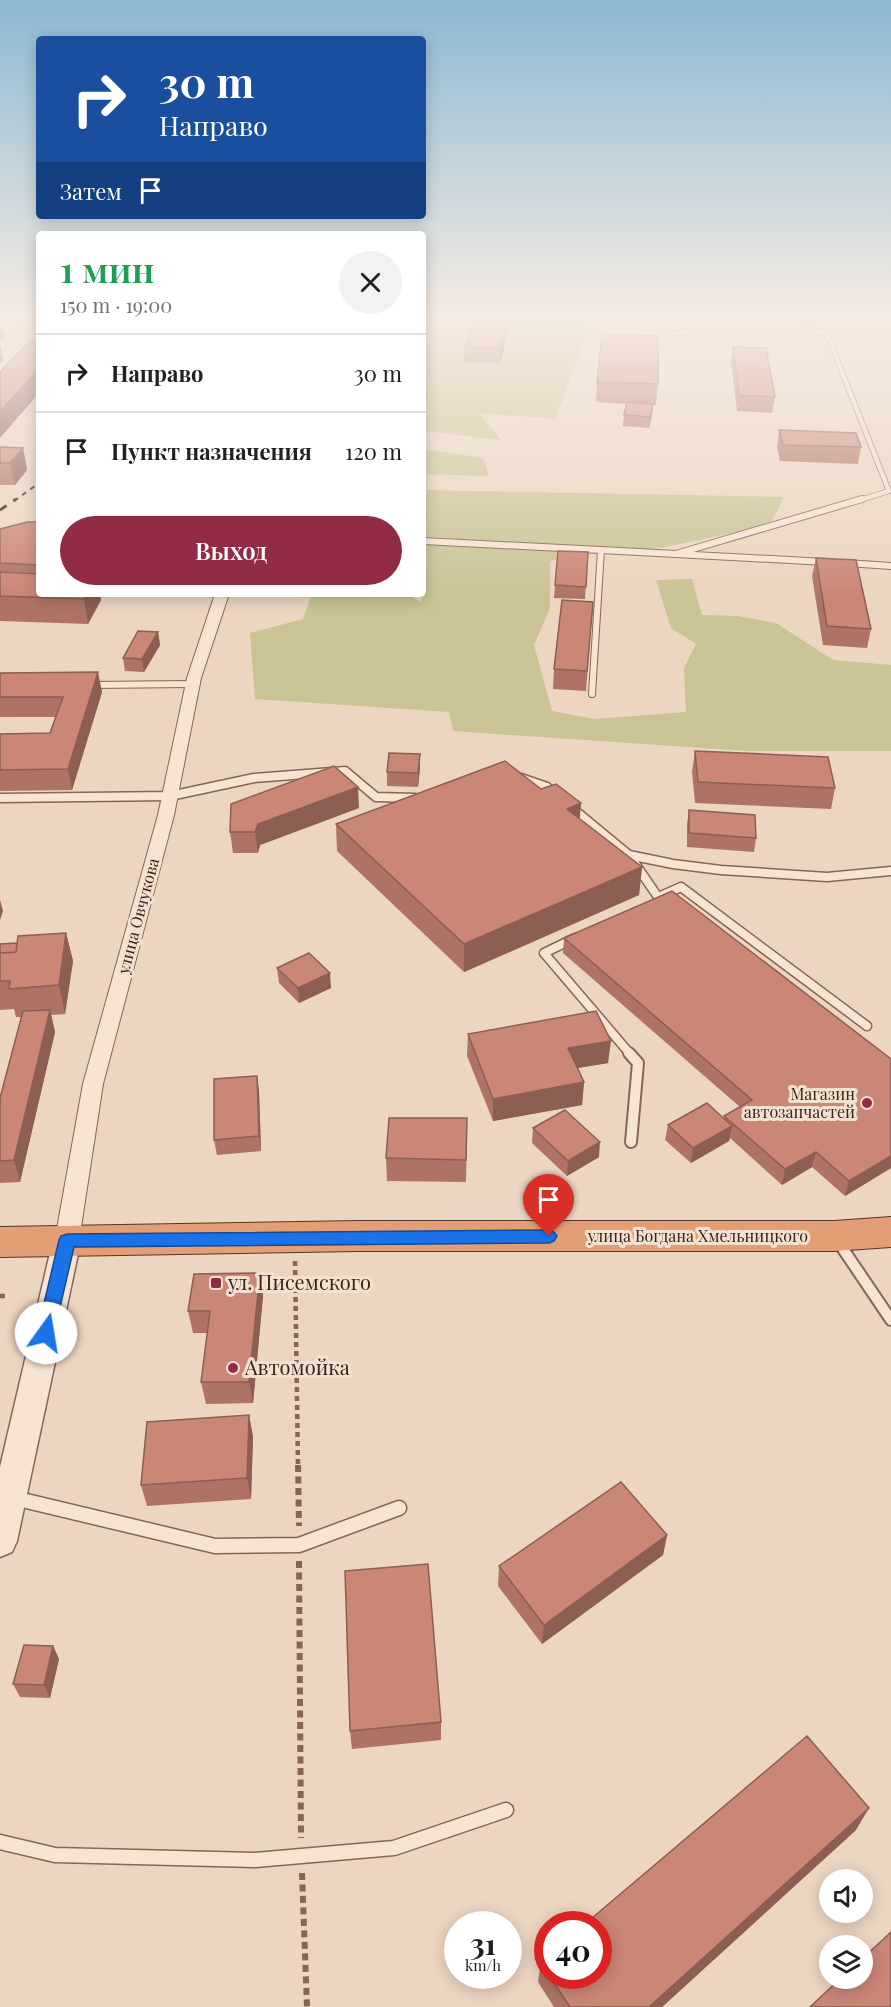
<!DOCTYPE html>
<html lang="ru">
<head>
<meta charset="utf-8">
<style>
  :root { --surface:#fff; --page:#f2f2f2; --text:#202124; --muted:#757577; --line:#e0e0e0; --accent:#922b44 }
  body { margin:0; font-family:"Playfair Display",serif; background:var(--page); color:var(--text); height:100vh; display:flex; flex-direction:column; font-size:22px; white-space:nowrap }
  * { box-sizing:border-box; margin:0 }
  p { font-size:20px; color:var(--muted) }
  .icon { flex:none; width:33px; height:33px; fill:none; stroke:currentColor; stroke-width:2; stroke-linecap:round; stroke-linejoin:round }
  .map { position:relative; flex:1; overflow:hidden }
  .panel { position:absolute; left:36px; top:231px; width:390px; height:366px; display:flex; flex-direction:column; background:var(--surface); border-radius:6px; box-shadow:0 3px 15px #0003 }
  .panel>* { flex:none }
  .hud { position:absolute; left:36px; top:36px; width:390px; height:183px; border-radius:6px; box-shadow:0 3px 15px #0003; background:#1a4fa0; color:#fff; overflow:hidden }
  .buttons { position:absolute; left:819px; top:1869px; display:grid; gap:12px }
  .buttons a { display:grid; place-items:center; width:54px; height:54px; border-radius:50%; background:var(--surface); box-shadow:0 3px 15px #0003; font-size:30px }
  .speed { position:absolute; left:444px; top:1911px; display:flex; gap:12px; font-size:30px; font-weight:700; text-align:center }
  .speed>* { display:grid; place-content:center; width:78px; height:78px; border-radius:50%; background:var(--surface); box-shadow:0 3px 15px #0003; line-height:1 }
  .speed small { font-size:15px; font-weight:400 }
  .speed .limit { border:9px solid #d22; background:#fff; color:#111 }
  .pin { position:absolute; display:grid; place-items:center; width:51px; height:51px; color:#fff; margin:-62px -26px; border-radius:50% 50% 50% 0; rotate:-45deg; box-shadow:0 0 6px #0007 }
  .pin .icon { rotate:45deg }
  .me { position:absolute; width:66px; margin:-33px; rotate:13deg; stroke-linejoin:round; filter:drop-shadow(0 0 4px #0008) }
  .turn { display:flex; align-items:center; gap:21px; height:126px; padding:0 24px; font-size:27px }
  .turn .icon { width:78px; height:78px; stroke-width:2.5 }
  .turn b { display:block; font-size:42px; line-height:51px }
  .then { display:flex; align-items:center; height:57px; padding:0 24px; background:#0003; gap:12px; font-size:22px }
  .round { display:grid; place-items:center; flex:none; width:63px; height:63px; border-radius:32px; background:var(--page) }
  .headline { display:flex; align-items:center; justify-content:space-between; height:102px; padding:0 24px }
  h1 { font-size:36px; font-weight:600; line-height:45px; color:#1e9e55 }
  .action { display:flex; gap:12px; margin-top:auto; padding:12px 24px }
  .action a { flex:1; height:69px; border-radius:36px; background:var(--accent); color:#fff; font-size:24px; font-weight:600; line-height:69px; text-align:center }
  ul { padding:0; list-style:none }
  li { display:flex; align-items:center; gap:18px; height:78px; padding:0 24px; border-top:2px solid var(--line) }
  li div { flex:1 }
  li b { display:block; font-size:22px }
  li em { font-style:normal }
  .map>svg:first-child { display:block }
</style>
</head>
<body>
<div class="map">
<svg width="891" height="2007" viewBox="0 0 891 2007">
  <rect width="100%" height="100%" fill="#ecd5c1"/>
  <path fill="#cac395" d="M485 317 593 318 555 419 479 413 501 440 423 431V360L436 330 479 324Z
    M647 317H815L819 328 647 323Z
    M423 449 483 458 489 476 423 474Z
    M423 490 784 497 770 525 661 548 601 552 550 561V608L534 645 552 711 594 719 686 712 684 668 696 644 671 628 656 580 692 579 702 615 738 616 776 623 833 660 891 665V751H747L453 731 449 712 255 699 250 633 303 619 312 594H406L421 602 425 573 423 540 429 539 423 532Z"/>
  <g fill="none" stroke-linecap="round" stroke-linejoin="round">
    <defs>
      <path id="service-far4" d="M670 334 733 324 802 328 827 334 889 491 857 501"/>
      <path id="service-far3" d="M423 541 601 550 592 694
        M601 550 826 562
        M676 554 862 499
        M846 563 891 566
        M89 685 193 684"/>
      <path id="service-far2" d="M521 778 547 787 556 795
        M0 798 170 796 254 778 345 771 376 797 415 798
        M572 808 629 855 673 864 721 870 827 877 891 871
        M634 862 658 897
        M663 895 681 887 867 1026
        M575 938 544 953 631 1055"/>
      <path id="service-far1" d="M629 1053 638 1063 631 1142
        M837 1240 891 1320"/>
      <path id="service" d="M14 1498 215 1546 299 1545 399 1508
        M0 1842 55 1855 255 1860 394 1848 506 1810"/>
      <path id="minor" d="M215 594H229L201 678 174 815 103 1084 79 1240 75 1246 67 1249 59 1246 55 1240 83 1084 158 815 187 678Z"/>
      <path id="tertiary" d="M67 1229 77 1232 81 1240 17 1541 12 1552 0 1557V1467L53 1240 57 1232Z"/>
      <path id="trunk" d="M891 1217V1247L834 1251H358L0 1257V1227L358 1221H834Z"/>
    </defs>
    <use href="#service-far4" stroke="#856659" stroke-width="6"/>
    <use href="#service-far3" stroke="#856659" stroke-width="8"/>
    <use href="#service-far2" stroke="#856659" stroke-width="11"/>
    <use href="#service-far1" stroke="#856659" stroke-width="14"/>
    <use href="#service" stroke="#856659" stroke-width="17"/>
    <use href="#minor" stroke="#856659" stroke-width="2"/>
    <use href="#tertiary" stroke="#856659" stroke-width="3"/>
    <use href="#trunk" stroke="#53362d" stroke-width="2"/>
    <path stroke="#856659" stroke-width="4.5" stroke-dasharray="5 4" stroke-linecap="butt" d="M295 1261 298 1467
      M0 1296H5"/>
    <path stroke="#856659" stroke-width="6" stroke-dasharray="7 4.5" stroke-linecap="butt" d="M298 1465 299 1526
      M299 1561 301 1838
      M302 1873 307 2007"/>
    <use href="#service-far4" stroke="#f8e4d3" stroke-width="4.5"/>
    <use href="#service-far3" stroke="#f8e4d3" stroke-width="6"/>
    <use href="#service-far2" stroke="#f8e4d3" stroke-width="8"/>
    <use href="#service-far1" stroke="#f8e4d3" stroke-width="10"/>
    <use href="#service" stroke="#f8e4d3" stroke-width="14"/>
    <use href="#minor" fill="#f8e4d3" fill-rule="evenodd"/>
    <use href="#tertiary" fill="#f8e4d3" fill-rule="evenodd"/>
    <use href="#trunk" fill="#e49e76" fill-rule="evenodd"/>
    <path stroke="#35231d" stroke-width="2" stroke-dasharray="5 5" stroke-linecap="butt" d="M14 501 39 483"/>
    <path stroke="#35231d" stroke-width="3" stroke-dasharray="8 8" stroke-linecap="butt" d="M0 510 16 499"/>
  </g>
  <path fill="#ae7366" d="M508 321 507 336 500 363 464 362 465 347Z
    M733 347 775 397 772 413 737 411 731 362Z
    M597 382 658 384 656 405H653L652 415 649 428 623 426 624 415 627 404 596 402Z
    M779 430 861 447 858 464 780 461 777 447Z
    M0 447 23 448 27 470 15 485H0Z
    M39 522V594H100L101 600 88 624 0 621V529Z
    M588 552 585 599 554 598 555 585Z
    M816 558 871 629 867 648 823 645 812 576Z
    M593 602 586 691 553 689 554 669Z
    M158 632 160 645 144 672 125 671 123 658Z
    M0 673 102 692 72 790 0 791V734L50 733 56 717H0Z
    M695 751 835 788 831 809 695 803 692 772Z
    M420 768 418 787 387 786V772Z
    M359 808 260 845 258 853H233L230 832Z
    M689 810 756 838 754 852 687 847V824Z
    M580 819 642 867 639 895 464 972 337 851 336 824Z
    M66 933 73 961 65 1014 51 1015 55 1032 20 1182 0 1183V1098L21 1017H16L14 1009 0 1010V944L17 943Z
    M564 938 891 1059V1168L845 1196 812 1167 782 1185 730 1138 729 1141 691 1163 665 1140 668 1125 724 1118V1116L740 1107 563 953Z
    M277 968 331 988 299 1003 279 983Z
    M468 1034 608 1063 577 1068 584 1082 582 1105 493 1121 467 1056Z
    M257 1076 259 1091 261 1151 217 1155 214 1140Z
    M467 1118 466 1182 387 1181 386 1158Z
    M533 1128 599 1157 567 1176 532 1143Z
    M260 1273 263 1296 253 1403 206 1404 201 1382 208 1333H193L188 1311Z
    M249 1415 253 1437 251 1499 147 1506 141 1485Z
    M667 1535 663 1555 542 1644 498 1586 499 1566Z
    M53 1646 59 1659 50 1698 20 1697 13 1684Z
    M441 1722V1740L352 1749 350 1731Z
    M856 1830 662 2007H554L538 1982 541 1962 548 1957V1976H598Z"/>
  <path fill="#8d5e53" d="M508 321 507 336 500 363V348Z
    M3 326 5 336 0 341V329Z
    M0 344 3 360 0 363Z
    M39 369V393L0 438V411Z
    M653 404 652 415 649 428 650 417Z
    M23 448 27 470 15 485 10 463Z
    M87 594H100L101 600 88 624 84 599Z
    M158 632 160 645 144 672 142 659Z
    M98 672 102 692 72 790 68 769Z
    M420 754V768L418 787V773Z
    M358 787 359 808 260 845 258 853 255 832 258 824Z
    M581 803 579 830 567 809Z
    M642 867 639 895 464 972V944Z
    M0 900 3 911 0 920Z
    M66 933 73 961 65 1014 59 985Z
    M330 973 331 988 299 1003 298 988Z
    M50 1010 55 1032 20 1182 14 1160Z
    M611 1041 608 1063 566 1070 568 1048Z
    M257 1076 259 1091 261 1151 259 1136Z
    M584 1082 582 1105 493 1121V1099Z
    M732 1126 729 1141 691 1163 693 1148Z
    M600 1142 599 1157 567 1176 568 1161Z
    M816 1152 812 1167 782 1185 785 1169Z
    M891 1156V1168L845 1196 849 1181Z
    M260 1273 263 1296 253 1403 249 1382Z
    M249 1415 253 1437 251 1499 247 1478Z
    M667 1535 663 1555 542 1644 544 1625Z
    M53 1646 59 1659 50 1698 44 1685Z
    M869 1808 856 1830 662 2007H649Z"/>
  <path fill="#ca8677" stroke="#8d5e53" stroke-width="1.5" d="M474 320 508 321 500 348 465 347Z
    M602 334 658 336V384L597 382Z
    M30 341H39V369L0 411V372Z
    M733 347 766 348 775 397 739 395Z
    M627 402 653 404 650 417 624 415Z
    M779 430 856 433 861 447 783 445Z
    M0 447 23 448 10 463H0Z
    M27 522H39V565L0 563V529Z
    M558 551 588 552 586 587 555 585Z
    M816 558 856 560 871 629 827 626Z
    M0 572 39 574V594H87L84 599 0 596Z
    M562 600 593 602 587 671 554 669Z
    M138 631 158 632 142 659 123 658Z
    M98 672 68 769 0 770V734L50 733 63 697H0V673Z
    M695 751 828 757 835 788 698 782Z
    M389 753 420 754 418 773 387 772Z
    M505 761 541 789 556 784 581 803 567 809 642 867 464 944 336 824Z
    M334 766 358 787 258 824 255 832H230L231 804Z
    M689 810 755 815 756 838 689 833Z
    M672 891 891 1059V1156L849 1181 816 1152 785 1169 724 1116 752 1100 564 938Z
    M66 933 59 985 9 989 10 981H0V953L16 952 18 936Z
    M17 943 16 952 0 953V944Z
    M309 953 330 973 298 988 277 968Z
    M50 1010 14 1160 0 1161V1098L23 1011Z
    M596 1011 611 1041 568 1048 584 1082 493 1099 468 1034Z
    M257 1076 259 1136 214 1140V1079Z
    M707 1103 732 1126 693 1148 668 1125Z
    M565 1110 600 1142 568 1161 533 1128Z
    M389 1118H467L466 1160 386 1158Z
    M260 1273 249 1382H201L210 1311H188L194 1274Z
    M249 1415 247 1478 141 1485 147 1422Z
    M621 1482 667 1535 544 1625 499 1566Z
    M428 1564 441 1722 350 1731 345 1571Z
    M24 1645 53 1646 44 1685 13 1684Z
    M807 1736 869 1808 649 2007H570L549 1976H598V1924H585Z
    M891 1932V2007H810L841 1978H862V1959Z
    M548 1957V1973L541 1962Z"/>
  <linearGradient id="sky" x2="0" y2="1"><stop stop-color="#8cb8d2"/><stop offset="0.53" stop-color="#f6ece3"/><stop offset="1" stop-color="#f6ece3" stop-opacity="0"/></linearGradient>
  <rect width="891" height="598" fill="url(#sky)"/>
  <path fill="#1a73e8" stroke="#114b97" stroke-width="1.5" d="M549 1230 554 1232 557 1236 554 1241 549 1243 74 1247 54 1333 52 1338 46 1341 40 1338 37 1333 59 1240 61 1236 67 1234Z"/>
  <g fill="#922b44" stroke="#f4e1d0" stroke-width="2">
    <circle cx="867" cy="1103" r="6"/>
    <rect x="210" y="1277" width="12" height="12" rx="3"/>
    <circle cx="233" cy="1368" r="6"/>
  </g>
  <g text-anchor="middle" stroke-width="6" stroke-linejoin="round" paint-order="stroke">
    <g font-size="16" fill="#35231d" stroke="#f4e1d0">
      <text transform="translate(138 916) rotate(-75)" y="6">улица Овчукова</text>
      <text x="698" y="1242">улица Богдана Хмельницкого</text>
    </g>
    <g font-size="16" fill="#35231d" stroke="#f4e1d0" text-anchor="end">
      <text x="855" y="1100">Магазин<tspan x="855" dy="18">автозапчастей</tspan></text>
    </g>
    <g font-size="20" fill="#35231d" stroke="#f4e1d0" text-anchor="start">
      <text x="228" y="1290">ул. Писемского</text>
      <text x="245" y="1375">Автомойка</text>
    </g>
  </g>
</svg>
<div class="buttons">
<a><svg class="icon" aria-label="sound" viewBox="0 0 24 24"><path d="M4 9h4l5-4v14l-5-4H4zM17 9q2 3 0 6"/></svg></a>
<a><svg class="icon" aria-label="layers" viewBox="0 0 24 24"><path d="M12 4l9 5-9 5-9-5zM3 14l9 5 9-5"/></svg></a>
</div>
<div class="speed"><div>31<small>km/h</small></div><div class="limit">40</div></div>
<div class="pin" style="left:549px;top:1236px;background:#d93025"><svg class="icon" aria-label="arrive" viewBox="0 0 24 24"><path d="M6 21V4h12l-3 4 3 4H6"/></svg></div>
<svg class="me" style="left:46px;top:1333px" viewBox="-20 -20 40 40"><circle r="19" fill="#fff"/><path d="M0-13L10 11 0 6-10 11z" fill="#1a73e8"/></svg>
<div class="hud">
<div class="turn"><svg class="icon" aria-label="right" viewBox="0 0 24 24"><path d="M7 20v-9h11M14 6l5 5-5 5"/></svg><div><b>30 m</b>Направо</div></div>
<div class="then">Затем<svg class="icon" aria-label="arrive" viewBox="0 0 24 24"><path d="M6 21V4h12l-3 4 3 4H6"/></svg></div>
</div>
<section class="panel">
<div class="headline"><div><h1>1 мин</h1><p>150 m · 19:00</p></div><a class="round"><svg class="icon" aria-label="close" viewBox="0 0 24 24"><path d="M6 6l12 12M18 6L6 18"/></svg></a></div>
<ul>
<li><svg class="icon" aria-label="right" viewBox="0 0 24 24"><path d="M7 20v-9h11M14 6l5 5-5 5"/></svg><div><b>Направо</b></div><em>30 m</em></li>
<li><svg class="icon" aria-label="arrive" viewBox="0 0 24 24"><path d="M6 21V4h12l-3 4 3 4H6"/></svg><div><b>Пункт назначения</b></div><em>120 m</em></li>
</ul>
<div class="action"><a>Выход</a></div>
</section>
</div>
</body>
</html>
